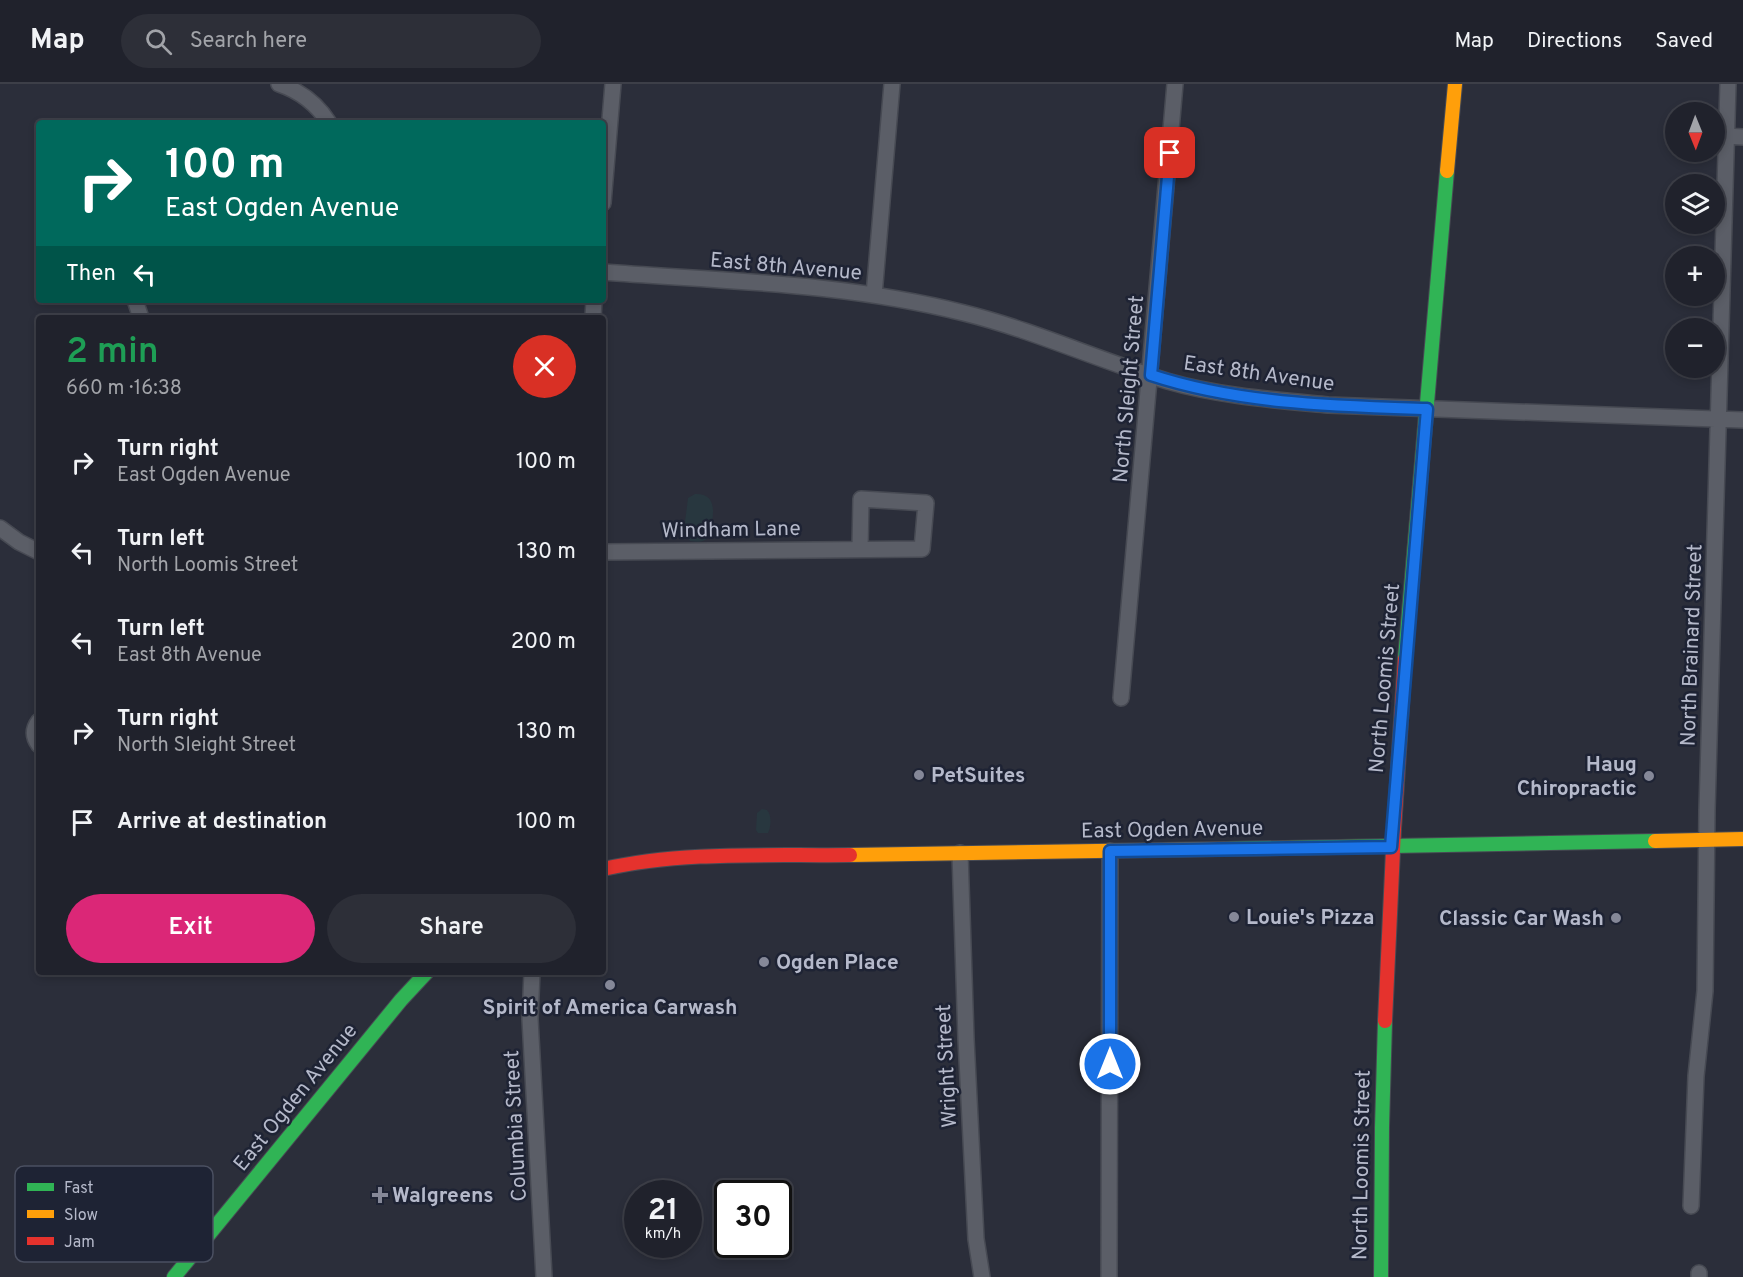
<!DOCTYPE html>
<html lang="en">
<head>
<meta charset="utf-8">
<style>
  :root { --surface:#20222c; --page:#2d2f38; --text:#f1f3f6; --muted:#a2a4a9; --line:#3d3f48; --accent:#db2777 }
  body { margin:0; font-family:Overpass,sans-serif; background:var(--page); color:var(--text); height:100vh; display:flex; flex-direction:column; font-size:22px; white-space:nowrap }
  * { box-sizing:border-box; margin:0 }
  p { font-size:20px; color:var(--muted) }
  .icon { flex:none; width:33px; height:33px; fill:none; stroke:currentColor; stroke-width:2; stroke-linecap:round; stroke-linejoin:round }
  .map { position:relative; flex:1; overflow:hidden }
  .drawer { position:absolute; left:36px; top:231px; width:570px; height:660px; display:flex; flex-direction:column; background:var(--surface); border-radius:6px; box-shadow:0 3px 9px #0003,0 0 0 2px var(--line) }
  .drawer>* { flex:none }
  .banner { position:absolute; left:36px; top:36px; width:570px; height:183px; border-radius:6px; box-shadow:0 3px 9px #0003,0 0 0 2px var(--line); background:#00695c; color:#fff; overflow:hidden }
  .needle { width:39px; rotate:179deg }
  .buttons { position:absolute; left:1665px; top:18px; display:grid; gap:12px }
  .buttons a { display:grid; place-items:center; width:60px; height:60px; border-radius:50%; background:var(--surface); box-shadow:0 3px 9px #0003,0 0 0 2px var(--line); font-size:30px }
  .speed { position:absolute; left:624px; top:1096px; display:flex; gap:12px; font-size:30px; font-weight:700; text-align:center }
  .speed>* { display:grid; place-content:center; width:78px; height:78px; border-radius:50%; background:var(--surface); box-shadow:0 3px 9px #0003,0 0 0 2px var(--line); line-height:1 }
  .speed small { font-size:15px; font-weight:400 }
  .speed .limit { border:3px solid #111; border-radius:9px; background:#fff; color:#111 }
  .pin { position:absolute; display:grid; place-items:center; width:51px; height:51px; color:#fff; margin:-26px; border-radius:12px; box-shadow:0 3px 9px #0006 }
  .me { position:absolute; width:66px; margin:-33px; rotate:0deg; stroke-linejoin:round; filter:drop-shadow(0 0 4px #0008) }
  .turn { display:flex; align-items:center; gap:21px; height:126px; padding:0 30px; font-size:27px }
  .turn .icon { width:78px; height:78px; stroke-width:2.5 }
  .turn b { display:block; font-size:42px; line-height:51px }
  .then { display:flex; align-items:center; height:57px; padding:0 30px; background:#0003; gap:12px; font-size:22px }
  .round { display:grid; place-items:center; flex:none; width:63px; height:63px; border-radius:32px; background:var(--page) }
  .summary { display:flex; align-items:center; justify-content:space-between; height:102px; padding:0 30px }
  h1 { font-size:36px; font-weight:600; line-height:45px; color:#1e9e55 }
  .cta { display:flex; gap:12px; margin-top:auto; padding:12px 30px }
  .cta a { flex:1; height:69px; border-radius:36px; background:var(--accent); color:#fff; font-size:24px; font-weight:600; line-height:69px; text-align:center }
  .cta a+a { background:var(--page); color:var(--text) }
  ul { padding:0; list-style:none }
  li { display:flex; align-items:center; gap:18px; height:90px; padding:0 30px }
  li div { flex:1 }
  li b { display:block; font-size:22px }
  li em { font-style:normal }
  header { display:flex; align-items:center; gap:36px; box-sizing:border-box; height:84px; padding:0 30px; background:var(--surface); border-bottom:2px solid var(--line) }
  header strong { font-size:28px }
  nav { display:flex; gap:33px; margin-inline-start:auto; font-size:21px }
  .search { width:420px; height:54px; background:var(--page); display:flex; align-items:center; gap:15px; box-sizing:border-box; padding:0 21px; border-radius:33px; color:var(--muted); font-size:22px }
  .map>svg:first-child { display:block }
</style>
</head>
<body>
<header>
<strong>Map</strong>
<div class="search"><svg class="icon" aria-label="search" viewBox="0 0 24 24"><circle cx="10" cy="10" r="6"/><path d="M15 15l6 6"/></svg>Search here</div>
<nav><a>Map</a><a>Directions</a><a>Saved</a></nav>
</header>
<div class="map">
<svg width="1743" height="1193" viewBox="0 0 1743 1193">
  <rect width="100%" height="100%" fill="#2b2e3a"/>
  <path fill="#28373f" d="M695 410C720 409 713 435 709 452 705 459 697 458 690 457L684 446 688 414Z
    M762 725 767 726C772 731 771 743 768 749H758L756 746 757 729Z"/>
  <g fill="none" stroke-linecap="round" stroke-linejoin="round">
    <defs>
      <path id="street" d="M279 0C300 7 317 20 329 39
        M1726 52 1743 53
        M603 119 613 0
        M603 188C723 197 846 199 964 229 1033 246 1098 276 1167 297 1219 312 1275 316 1328 321L1743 336
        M874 211 892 0
        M135 216 141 234
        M593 234 594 216
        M0 444 19 458 39 468
        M603 468 922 465 926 419 861 415 860 465
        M1121 614 1175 0
        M39 637C33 645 33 653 39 661
        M960 769 966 955 976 1155 982 1193
        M532 888 530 935 544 1193
        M1691 1122 1696 992 1705 907 1707 726 1728 0
        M1109 1193 1110 767
        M1699 1193V1189"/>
      <path id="fast" d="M1405 575 1447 87
        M1225 765 1655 757
        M174 1193 401 916 427 888
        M1381 1193 1382 1043 1385 937"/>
      <path id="slow" d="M1447 87 1455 0
        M1655 757 1743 755
        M850 771 1225 765"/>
      <path id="jam" d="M603 785C683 767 768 772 850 771
        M1385 937 1394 745 1405 575"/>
    </defs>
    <use href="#street" stroke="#474a53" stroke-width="18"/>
    <use href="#fast" stroke="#474a53" stroke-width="16"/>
    <use href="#slow" stroke="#474a53" stroke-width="16"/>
    <use href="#jam" stroke="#474a53" stroke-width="16"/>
    <use href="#street" stroke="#5b5e67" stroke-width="15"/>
    <use href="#fast" stroke="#30b455" stroke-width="14"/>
    <use href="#slow" stroke="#ff9f0a" stroke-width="14"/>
    <use href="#jam" stroke="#e5322d" stroke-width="14"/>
  </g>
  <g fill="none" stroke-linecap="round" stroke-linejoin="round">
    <defs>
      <path id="route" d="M1110 980V767L1391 763 1427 325C1335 322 1239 320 1151 291L1170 69"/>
    </defs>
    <use href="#route" stroke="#114b97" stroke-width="15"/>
    <use href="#route" stroke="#1a73e8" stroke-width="10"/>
  </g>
  <g fill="#858898" stroke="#1e2334" stroke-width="2">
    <circle cx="919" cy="691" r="6"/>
    <circle cx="1649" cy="692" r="6"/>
    <circle cx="1234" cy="833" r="6"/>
    <circle cx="1616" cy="834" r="6"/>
    <circle cx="764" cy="878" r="6"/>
    <circle cx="610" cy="901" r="6"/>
    <path d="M377 1102h6v6h6v6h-6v6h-6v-6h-6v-6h6z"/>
  </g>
  <g text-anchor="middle" stroke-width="5" stroke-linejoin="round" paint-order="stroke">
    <g font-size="21" fill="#b5b9ca" stroke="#1e2334">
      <text transform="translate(786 182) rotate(5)" y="7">East 8th Avenue</text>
      <text transform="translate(1259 289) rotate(8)" y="7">East 8th Avenue</text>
      <text transform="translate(1128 305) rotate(-85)" y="7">North Sleight Street</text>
      <text transform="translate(731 445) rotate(-1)" y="7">Windham Lane</text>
      <text transform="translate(1691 561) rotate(-88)" y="7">North Brainard Street</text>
      <text transform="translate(1384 594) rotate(-85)" y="7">North Loomis Street</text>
      <text transform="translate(1172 745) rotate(-1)" y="7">East Ogden Avenue</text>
      <text transform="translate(946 982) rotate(-93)" y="7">Wright Street</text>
      <text transform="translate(295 1013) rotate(-51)" y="7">East Ogden Avenue</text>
      <text transform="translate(515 1042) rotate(-93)" y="7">Columbia Street</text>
      <text transform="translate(1361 1081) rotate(-89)" y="7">North Loomis Street</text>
    </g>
    <g font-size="21" font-weight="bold" fill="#b5b9ca" stroke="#1e2334" text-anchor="start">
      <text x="1637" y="687" text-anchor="end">Haug<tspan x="1637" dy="24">Chiropractic</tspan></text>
      <text x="931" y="698">PetSuites</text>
      <text x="1246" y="840">Louie's Pizza</text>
      <text x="1604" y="841" text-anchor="end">Classic Car Wash</text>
      <text x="776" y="885">Ogden Place</text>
      <text x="610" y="930" text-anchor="middle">Spirit of America Carwash</text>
      <text x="392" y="1118">Walgreens</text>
    </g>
  </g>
  <rect x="15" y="1082" width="198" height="96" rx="9" fill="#1e2334" stroke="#4b5061" stroke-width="1.5"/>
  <rect x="27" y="1099" width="27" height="8" fill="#30b455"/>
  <rect x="27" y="1126" width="27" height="8" fill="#ff9f0a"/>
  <rect x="27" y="1153" width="27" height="8" fill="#e5322d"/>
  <g font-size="16" fill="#b5b9ca">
    <text x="64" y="1109">Fast</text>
    <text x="64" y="1136">Slow</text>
    <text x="64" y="1163">Jam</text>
  </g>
</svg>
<div class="buttons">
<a><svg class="needle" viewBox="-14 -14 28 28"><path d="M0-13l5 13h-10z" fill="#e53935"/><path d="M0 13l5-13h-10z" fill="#a2a4a9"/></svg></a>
<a><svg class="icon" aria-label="layers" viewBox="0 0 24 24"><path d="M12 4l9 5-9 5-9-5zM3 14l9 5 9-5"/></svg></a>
<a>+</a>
<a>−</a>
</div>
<div class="speed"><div>21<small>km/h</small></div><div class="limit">30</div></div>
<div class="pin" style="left:1170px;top:69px;background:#d93025"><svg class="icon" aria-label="arrive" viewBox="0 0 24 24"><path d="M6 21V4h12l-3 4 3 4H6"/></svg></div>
<svg class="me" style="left:1110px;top:980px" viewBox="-20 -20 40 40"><circle r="17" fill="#1a73e8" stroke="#fff" stroke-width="3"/><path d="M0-11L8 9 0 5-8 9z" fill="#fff"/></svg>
<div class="banner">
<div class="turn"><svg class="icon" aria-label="right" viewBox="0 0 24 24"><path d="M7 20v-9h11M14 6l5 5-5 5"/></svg><div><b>100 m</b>East Ogden Avenue</div></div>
<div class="then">Then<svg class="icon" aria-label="left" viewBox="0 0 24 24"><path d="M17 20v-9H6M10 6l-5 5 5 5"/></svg></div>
</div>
<section class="drawer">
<div class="summary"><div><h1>2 min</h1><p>660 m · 16:38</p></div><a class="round" style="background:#d93025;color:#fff"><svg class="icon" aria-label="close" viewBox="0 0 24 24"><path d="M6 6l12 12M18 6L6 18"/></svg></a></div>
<ul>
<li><svg class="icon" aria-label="right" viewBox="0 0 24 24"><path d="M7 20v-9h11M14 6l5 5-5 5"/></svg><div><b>Turn right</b><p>East Ogden Avenue</p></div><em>100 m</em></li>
<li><svg class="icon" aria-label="left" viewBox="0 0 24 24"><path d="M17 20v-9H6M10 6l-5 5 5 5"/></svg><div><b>Turn left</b><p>North Loomis Street</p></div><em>130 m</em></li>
<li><svg class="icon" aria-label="left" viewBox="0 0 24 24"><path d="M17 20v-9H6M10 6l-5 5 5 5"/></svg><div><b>Turn left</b><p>East 8th Avenue</p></div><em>200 m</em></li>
<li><svg class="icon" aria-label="right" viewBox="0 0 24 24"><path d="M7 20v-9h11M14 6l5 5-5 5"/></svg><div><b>Turn right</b><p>North Sleight Street</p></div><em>130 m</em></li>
<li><svg class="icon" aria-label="arrive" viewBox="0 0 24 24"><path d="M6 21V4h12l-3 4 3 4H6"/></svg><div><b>Arrive at destination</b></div><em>100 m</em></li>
</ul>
<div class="cta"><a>Exit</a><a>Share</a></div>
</section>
</div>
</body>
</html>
